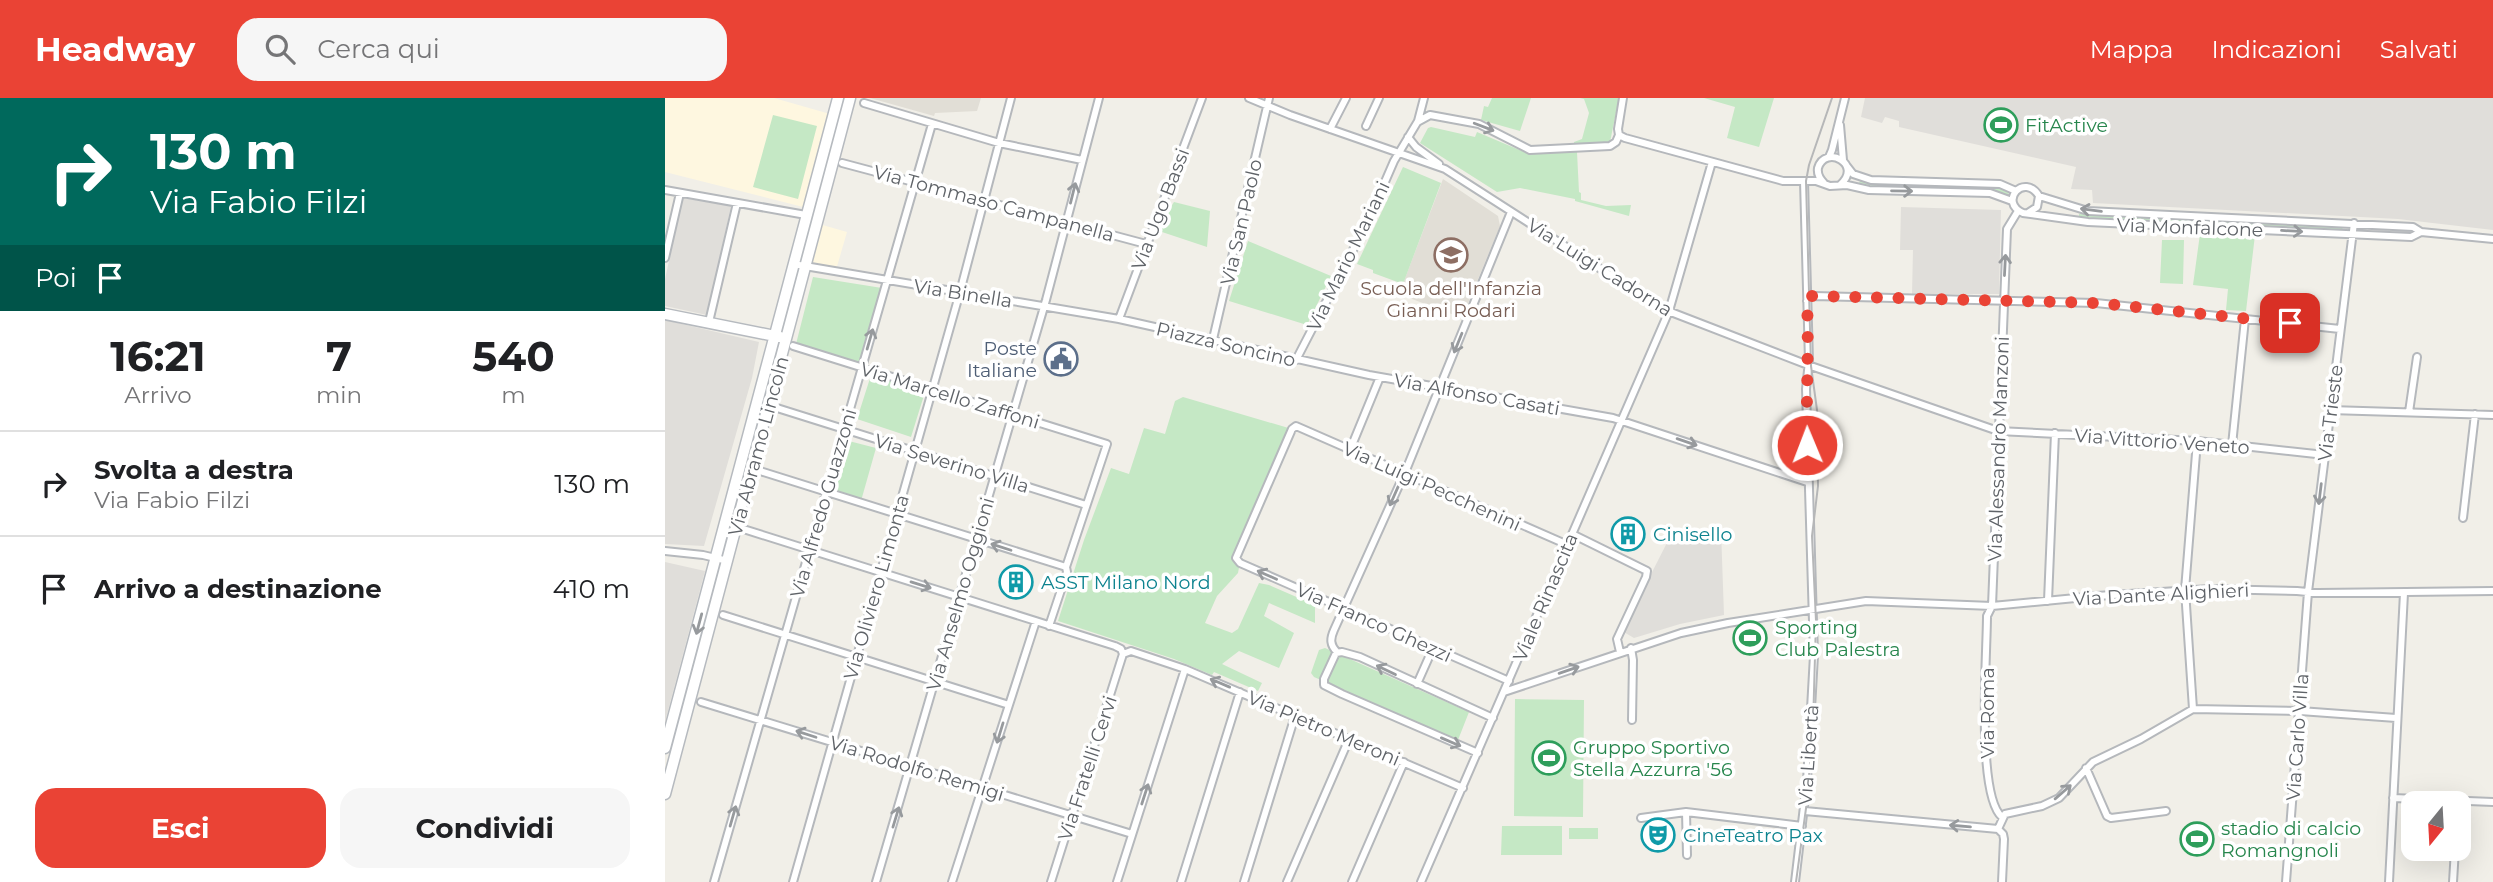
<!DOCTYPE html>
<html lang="it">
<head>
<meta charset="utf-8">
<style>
  :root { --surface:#fff; --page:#f6f6f6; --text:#202124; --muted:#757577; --line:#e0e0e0; --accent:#ea4335 }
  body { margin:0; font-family:Montserrat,sans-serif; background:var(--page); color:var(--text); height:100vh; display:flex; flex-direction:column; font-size:26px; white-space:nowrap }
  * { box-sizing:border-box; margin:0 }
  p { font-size:23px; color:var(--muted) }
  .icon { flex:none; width:38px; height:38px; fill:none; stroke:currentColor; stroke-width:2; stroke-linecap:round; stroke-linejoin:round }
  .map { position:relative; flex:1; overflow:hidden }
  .sheet { display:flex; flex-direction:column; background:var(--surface); width:665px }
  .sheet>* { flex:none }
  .top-card { background:#00695c; color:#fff; overflow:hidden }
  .needle { width:46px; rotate:198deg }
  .controls { position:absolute; left:1736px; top:693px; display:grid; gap:14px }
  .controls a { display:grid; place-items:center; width:70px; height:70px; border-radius:14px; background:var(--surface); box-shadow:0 7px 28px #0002; font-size:35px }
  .pin { position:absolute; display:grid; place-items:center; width:60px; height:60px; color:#fff; margin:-30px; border-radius:14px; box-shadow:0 4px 10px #0006 }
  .me { position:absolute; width:77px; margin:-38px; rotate:359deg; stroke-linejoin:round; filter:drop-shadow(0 0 5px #0008) }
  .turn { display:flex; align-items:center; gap:24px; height:147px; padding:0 35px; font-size:32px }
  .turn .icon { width:91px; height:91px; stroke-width:2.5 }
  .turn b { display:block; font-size:49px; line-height:60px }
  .then { display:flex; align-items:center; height:66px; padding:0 35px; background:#0003; gap:14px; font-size:26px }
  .eta { display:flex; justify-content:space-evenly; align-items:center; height:119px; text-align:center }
  .eta b { font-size:42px; font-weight:700; line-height:49px }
  .action { display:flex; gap:14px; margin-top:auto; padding:14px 35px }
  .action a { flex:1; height:80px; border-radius:21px; background:var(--accent); color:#fff; font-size:28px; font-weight:700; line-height:80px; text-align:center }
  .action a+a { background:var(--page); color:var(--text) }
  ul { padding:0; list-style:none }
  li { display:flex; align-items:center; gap:21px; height:105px; padding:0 35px; border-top:2px solid var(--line) }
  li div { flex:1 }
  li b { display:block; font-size:26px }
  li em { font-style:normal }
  header { display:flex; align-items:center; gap:42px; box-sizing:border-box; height:98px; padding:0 35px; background:var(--accent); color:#fff }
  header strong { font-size:33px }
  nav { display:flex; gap:38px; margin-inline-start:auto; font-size:24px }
  .search { width:490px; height:63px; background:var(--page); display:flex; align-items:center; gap:18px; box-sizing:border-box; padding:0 24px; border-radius:21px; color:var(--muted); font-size:26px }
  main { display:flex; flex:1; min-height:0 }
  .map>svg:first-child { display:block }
</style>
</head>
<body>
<header>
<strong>Headway</strong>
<div class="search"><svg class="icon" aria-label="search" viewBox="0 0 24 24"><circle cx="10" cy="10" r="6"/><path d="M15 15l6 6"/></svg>Cerca qui</div>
<nav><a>Mappa</a><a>Indicazioni</a><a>Salvati</a></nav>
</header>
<main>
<section class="sheet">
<div class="top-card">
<div class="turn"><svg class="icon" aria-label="right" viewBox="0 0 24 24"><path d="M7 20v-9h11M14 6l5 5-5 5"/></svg><div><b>130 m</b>Via Fabio Filzi</div></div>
<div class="then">Poi<svg class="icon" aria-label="arrive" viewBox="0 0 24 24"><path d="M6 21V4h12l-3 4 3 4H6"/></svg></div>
</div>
<div class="eta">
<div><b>16:21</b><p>Arrivo</p></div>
<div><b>7</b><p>min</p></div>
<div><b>540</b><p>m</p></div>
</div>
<ul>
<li><svg class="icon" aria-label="right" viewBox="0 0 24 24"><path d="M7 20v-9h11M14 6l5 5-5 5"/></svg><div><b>Svolta a destra</b><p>Via Fabio Filzi</p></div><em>130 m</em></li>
<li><svg class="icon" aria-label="arrive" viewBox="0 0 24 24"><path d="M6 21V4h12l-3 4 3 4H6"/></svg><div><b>Arrivo a destinazione</b></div><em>410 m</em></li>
</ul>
<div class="action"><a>Esci</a><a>Condividi</a></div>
</section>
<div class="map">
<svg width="1828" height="784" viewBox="0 0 1828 784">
  <rect width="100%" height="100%" fill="#f1efe8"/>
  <path fill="#fef7e0" d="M0 0H109L165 16 142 110 0 74Z
    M154 126 182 134 171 172 143 167Z"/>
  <path fill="#e0deda" d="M1200 0H1828V132L1733 121 1428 105 1427 92 1406 91 1411 69 1234 29V23L1220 19 1217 25 1196 19Z
    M18 100 66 108 42 217 0 208V181Z
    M1236 109 1336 112 1334 196H1247L1248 152H1235Z
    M0 222 94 244 87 280 39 448 0 446Z
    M1056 432 1059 517 1015 526 969 540 957 533 1008 433Z
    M0 464 40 473 0 624Z"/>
  <path fill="#e1ded6" d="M205 0H316L312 13 270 15 269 18Z
    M778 81 833 118 835 128 797 220 734 196Z"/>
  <path fill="#c5e8c5" d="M827 0H866L855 33 816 22 819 8 823 9Z
    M915 0H954L945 44 909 47V44L917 41 924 15 919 1Z
    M1039 0H1109L1094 49 1062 40 1070 9Z
    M108 17 152 28 133 101 88 89Z
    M766 29 810 39 812 34 864 56 912 54 914 94 916 95V102L941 108 966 107 964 118 910 103V101L855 90 832 94 755 45 763 30Z
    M738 69 776 85 738 186 708 175V172L692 166Z
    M1195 83 1210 87 1337 90 1344 94 1343 97 1331 93 1212 89 1194 85Z
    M509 104 545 113 542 149 491 132Z
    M1414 116 1678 129 1677 132 1414 119Z
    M1535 136 1590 137 1581 213 1561 212 1563 191 1528 187Z
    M1497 142H1519L1518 186 1495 185Z
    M583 143 666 178 642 227 564 203Z
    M148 179 217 190 196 266 131 246Z
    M206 277 260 294 246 339 192 321Z
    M518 299 627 331 576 459 573 475 552 498 540 525 567 535 573 531 594 485 604 487 650 507V525L604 505 599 518 629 535 614 570 574 553 557 566 597 585 593 593 549 574 547 577 509 561 393 523 419 442 446 370 464 376 479 330 500 336 510 303Z
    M180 342 211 350 196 403 165 394Z
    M660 550 804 614 793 642 649 579 646 575 654 552Z
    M850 601 919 602 918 719 849 718Z
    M837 728H897V757H836Z
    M904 730H933V741H904Z"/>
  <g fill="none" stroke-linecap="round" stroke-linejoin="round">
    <defs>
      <path id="street" d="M584 0 625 17 780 71 998 211 1143 267 1333 333 1532 343 1660 357
        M199 5 334 45 417 62
        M754 23 765 17 814 26 865 52 945 48 951 44 954 37
        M1175 27 1178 62
        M701 28 714 0
        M665 31 681 0
        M954 37 960 40 1118 83H1151L1165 88 1182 87 1204 92 1325 95 1347 103
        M954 37 953 31 958 0
        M743 39 751 49 774 66
        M1164 59 1167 52 1180 0
        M177 65 481 146
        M1181 67 1188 76 1206 82 1335 86 1351 93
        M1159 85C1155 81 1152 76 1153 70 1160 46 1199 66 1175 87
        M0 92 141 117
        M1374 98 1423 113 1748 129 1756 134 1828 141
        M1363 115 1372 109 1374 98C1359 74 1333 104 1358 115L1423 124 1746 139 1756 134
        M0 160 15 95
        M128 166 454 221 704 277 948 320 1142 384
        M1142 203 1144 199 1149 198 1431 205 1675 231
        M454 221 537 0
        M44 224 72 105
        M548 241 604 0
        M128 248 442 346 401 469 402 474 384 528
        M631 262 703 123 729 63 753 23 759 0
        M112 310 421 407
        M1665 312 1828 317
        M1744 314 1752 259
        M1567 347 1580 221
        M685 352 715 279
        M95 373 401 469
        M1798 420 1810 316
        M72 429 450 548 456 551 458 556
        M907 436 982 473 981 479 952 541 955 554
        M0 453 38 457 63 463
        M1383 503 1390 335
        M58 517 344 607
        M966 550 968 562 967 622
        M672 554C665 547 665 541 669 532L741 372 846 114
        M458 556 466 553 520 571 798 690
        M844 583 575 465 571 460 627 331 631 328 903 447
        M752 586 768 550
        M839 594 1016 535 1063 525 1201 503 1327 508 1431 498 1545 491 1632 493 1653 495 1828 493
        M36 604 467 736
        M1528 611 1520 492 1532 343
        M813 655 677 596 659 587V581L671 555 677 554 695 559 828 620
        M1421 670 1442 718 1446 720 1501 713
        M1728 700 1828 704
        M1140 713 1333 731 1338 736 1339 741 1337 784
        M1021 714 1022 757
        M1337 719C1311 697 1322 555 1322 518L1327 508 1342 131 1353 113
        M976 720 1021 714 1137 728
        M1333 731 1340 716 1377 708 1394 700 1428 664 1476 641 1528 611 1635 613 1731 620
        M49 784 267 26
        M128 784 295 194 346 0
        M211 784 381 202 434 0
        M287 784 371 523
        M386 784 458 556
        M452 784 520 571
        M516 784 575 594
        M579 784 630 618
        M622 784 684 641
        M687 784 739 664
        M756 784 1004 213 1047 64
        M1130 784 1142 683 1149 557 1141 291 1144 263 1139 83
        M1621 784 1643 494 1689 125
        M1724 784 1739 495
        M1788 784 1790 751"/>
      <path id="secondary" d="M0 216 115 239
        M0 650 173 0
        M0 696 185 0"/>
    </defs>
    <use href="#street" stroke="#b5b8bc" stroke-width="10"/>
    <use href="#secondary" stroke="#b6babf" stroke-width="13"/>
    <use href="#street" stroke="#fff" stroke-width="6"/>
    <use href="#secondary" stroke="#fff" stroke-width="10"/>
    <path stroke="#b6b7b8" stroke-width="2" d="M1131 784 1142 703 1148 628 1151 523 1147 438 1153 388 1152 312 1146 268 1141 83 1144 67 1167 0"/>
  </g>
  <defs><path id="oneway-shaft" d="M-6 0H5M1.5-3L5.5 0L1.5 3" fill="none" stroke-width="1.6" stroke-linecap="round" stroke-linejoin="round" transform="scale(1.75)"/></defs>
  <g stroke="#979a9d">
    <use href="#oneway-shaft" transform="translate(819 29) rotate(21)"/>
    <use href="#oneway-shaft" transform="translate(1237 93) rotate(1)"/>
    <use href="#oneway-shaft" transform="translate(408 95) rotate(-76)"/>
    <use href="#oneway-shaft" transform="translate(1426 112) rotate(-173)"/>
    <use href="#oneway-shaft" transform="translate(1627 133) rotate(3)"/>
    <use href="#oneway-shaft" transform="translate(1340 167) rotate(-87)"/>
    <use href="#oneway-shaft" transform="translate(205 241) rotate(-74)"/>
    <use href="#oneway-shaft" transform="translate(793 245) rotate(112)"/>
    <use href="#oneway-shaft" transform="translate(1022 344) rotate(19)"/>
    <use href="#oneway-shaft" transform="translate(1655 396) rotate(97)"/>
    <use href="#oneway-shaft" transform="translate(729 398) rotate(114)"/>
    <use href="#oneway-shaft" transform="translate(336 449) rotate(-162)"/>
    <use href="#oneway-shaft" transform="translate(602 477) rotate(-156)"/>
    <use href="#oneway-shaft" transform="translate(256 487) rotate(17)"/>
    <use href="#oneway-shaft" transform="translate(34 526) rotate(105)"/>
    <use href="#oneway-shaft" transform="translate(721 572) rotate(-154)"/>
    <use href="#oneway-shaft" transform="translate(904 572) rotate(-19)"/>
    <use href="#oneway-shaft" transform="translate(555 585) rotate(-157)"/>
    <use href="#oneway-shaft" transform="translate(335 635) rotate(107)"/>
    <use href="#oneway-shaft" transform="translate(141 636) rotate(-162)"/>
    <use href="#oneway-shaft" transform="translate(786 644) rotate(23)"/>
    <use href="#oneway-shaft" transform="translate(1398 694) rotate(-41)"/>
    <use href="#oneway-shaft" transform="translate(480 696) rotate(-72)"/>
    <use href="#oneway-shaft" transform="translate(68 718) rotate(-74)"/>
    <use href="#oneway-shaft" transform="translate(231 719) rotate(-73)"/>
    <use href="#oneway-shaft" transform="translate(1295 728) rotate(-175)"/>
  </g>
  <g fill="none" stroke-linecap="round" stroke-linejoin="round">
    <path stroke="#ea4335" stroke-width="12" stroke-dasharray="0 21.6" d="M1142 347C1141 299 1144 252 1142 203L1147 198 1432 205 1625 225"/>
  </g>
  <defs>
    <symbol id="stadium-ring" viewBox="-11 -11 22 22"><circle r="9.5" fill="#fff" stroke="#2e9e5b" stroke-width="1.5"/><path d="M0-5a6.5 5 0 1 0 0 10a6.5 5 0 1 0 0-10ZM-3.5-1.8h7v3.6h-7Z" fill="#2e9e5b"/></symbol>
    <symbol id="school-ring" viewBox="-11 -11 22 22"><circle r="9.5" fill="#fff" stroke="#8d6e63" stroke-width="1.5"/><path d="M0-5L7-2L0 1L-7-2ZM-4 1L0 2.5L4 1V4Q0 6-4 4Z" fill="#8d6e63"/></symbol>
    <symbol id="civic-ring" viewBox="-11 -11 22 22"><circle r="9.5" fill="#fff" stroke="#5c6f8a" stroke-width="1.5"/><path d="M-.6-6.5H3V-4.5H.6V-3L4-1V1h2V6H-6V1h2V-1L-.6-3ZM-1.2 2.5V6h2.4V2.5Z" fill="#5c6f8a"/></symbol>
    <symbol id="building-ring" viewBox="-11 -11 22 22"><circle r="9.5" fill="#fff" stroke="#0f9aa8" stroke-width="1.5"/><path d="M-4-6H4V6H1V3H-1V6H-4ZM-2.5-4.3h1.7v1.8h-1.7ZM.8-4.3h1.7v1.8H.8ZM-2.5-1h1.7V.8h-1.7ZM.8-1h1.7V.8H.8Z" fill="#0f9aa8"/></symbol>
    <symbol id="theatre-ring" viewBox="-11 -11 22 22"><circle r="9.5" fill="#fff" stroke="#0f9aa8" stroke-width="1.5"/><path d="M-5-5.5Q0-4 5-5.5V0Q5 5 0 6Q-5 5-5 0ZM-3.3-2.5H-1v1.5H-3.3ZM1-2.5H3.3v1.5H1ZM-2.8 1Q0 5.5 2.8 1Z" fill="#0f9aa8"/></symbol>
  </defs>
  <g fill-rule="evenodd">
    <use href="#stadium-ring" x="1317" y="8" width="38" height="38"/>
    <use href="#school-ring" x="767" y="138" width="38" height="38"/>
    <use href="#civic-ring" x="377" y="242" width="38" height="38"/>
    <use href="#building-ring" x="944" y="417" width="38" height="38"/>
    <use href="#building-ring" x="332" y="465" width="38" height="38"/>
    <use href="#stadium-ring" x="1066" y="521" width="38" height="38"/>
    <use href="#stadium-ring" x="865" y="641" width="38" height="38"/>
    <use href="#theatre-ring" x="974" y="718" width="38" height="38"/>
    <use href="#stadium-ring" x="1513" y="722" width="38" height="38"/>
  </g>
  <g text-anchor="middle" stroke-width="7" stroke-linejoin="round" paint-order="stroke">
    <g font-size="19" fill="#27864d" stroke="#fff" text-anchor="start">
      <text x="1360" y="34">FitActive</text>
      <text x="1110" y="536">Sporting<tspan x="1110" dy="22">Club Palestra</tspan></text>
      <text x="908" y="656">Gruppo Sportivo<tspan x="908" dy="22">Stella Azzurra '56</tspan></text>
      <text x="1556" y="737">stadio di calcio<tspan x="1556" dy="22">Romangnoli</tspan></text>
    </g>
    <g font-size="19" fill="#5f6368" stroke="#fff">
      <text transform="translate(329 105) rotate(15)" y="7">Via Tommaso Campanella</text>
      <text transform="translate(495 111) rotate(-69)" y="7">Via Ugo Bassi</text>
      <text transform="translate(576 124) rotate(-77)" y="7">Via San Paolo</text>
      <text transform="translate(1525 129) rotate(2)" y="7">Via Monfalcone</text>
      <text transform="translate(683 158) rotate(-64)" y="7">Via Mario Mariani</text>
      <text transform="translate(935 169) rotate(32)" y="7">Via Luigi Cadorna</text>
      <text transform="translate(298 195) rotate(9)" y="7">Via Binella</text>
      <text transform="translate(561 246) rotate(13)" y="7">Piazza Soncino</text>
      <text transform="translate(812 296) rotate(10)" y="7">Via Alfonso Casati</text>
      <text transform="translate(285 297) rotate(17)" y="7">Via Marcello Zaffoni</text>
      <text transform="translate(1665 315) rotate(-83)" y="7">Via Trieste</text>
      <text transform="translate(1497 343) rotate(4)" y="7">Via Vittorio Veneto</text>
      <text transform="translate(93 348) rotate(-75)" y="7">Via Abramo Lincoln</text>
      <text transform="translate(1333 351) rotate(-88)" y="7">Via Alessandro Manzoni</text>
      <text transform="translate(287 365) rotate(17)" y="7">Via Severino Villa</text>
      <text transform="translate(767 388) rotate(24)" y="7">Via Luigi Pecchenini</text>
      <text transform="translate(158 405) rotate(-74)" y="7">Via Alfredo Guazzoni</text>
      <text transform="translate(211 489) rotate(-74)" y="7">Via Oliviero Limonta</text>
      <text transform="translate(295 496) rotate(-74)" y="7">Via Anselmo Oggioni</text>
      <text transform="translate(1496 496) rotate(-3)" y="7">Via Dante Alighieri</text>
      <text transform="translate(880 499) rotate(-67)" y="7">Viale Rinascita</text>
      <text transform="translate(709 524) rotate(24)" y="7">Via Franco Ghezzi</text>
      <text transform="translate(1322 615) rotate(-90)" y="7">Via Roma</text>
      <text transform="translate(659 630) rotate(23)" y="7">Via Pietro Meroni</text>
      <text transform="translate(1632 639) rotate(-86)" y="7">Via Carlo Villa</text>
      <text transform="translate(1143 657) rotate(-86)" y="7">Via Libertà</text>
      <text transform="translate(252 670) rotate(17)" y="7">Via Rodolfo Remigi</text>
      <text transform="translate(422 670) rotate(-72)" y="7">Via Fratelli Cervi</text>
    </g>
    <g font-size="19" fill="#785e54" stroke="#fff">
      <text x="786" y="197">Scuola dell'Infanzia<tspan x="786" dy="22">Gianni Rodari</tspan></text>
    </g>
    <g font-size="19" fill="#4e5e75" stroke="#fff" text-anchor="end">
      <text x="372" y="257">Poste<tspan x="372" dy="22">Italiane</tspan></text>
    </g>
    <g font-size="19" fill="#0d838f" stroke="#fff" text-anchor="start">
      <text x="988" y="443">Cinisello</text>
      <text x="376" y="491">ASST Milano Nord</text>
      <text x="1018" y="744">CineTeatro Pax</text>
    </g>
  </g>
</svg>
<div class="controls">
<a><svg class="needle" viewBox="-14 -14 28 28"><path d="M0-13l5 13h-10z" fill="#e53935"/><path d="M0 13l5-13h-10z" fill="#757577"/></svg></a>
</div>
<div class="pin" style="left:1625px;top:225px;background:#d93025"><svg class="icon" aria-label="arrive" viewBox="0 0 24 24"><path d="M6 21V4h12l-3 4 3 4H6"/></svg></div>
<svg class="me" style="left:1142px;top:347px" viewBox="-20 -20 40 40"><circle r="17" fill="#ea4335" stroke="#fff" stroke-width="3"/><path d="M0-11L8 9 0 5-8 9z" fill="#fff"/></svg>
</div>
</main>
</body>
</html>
